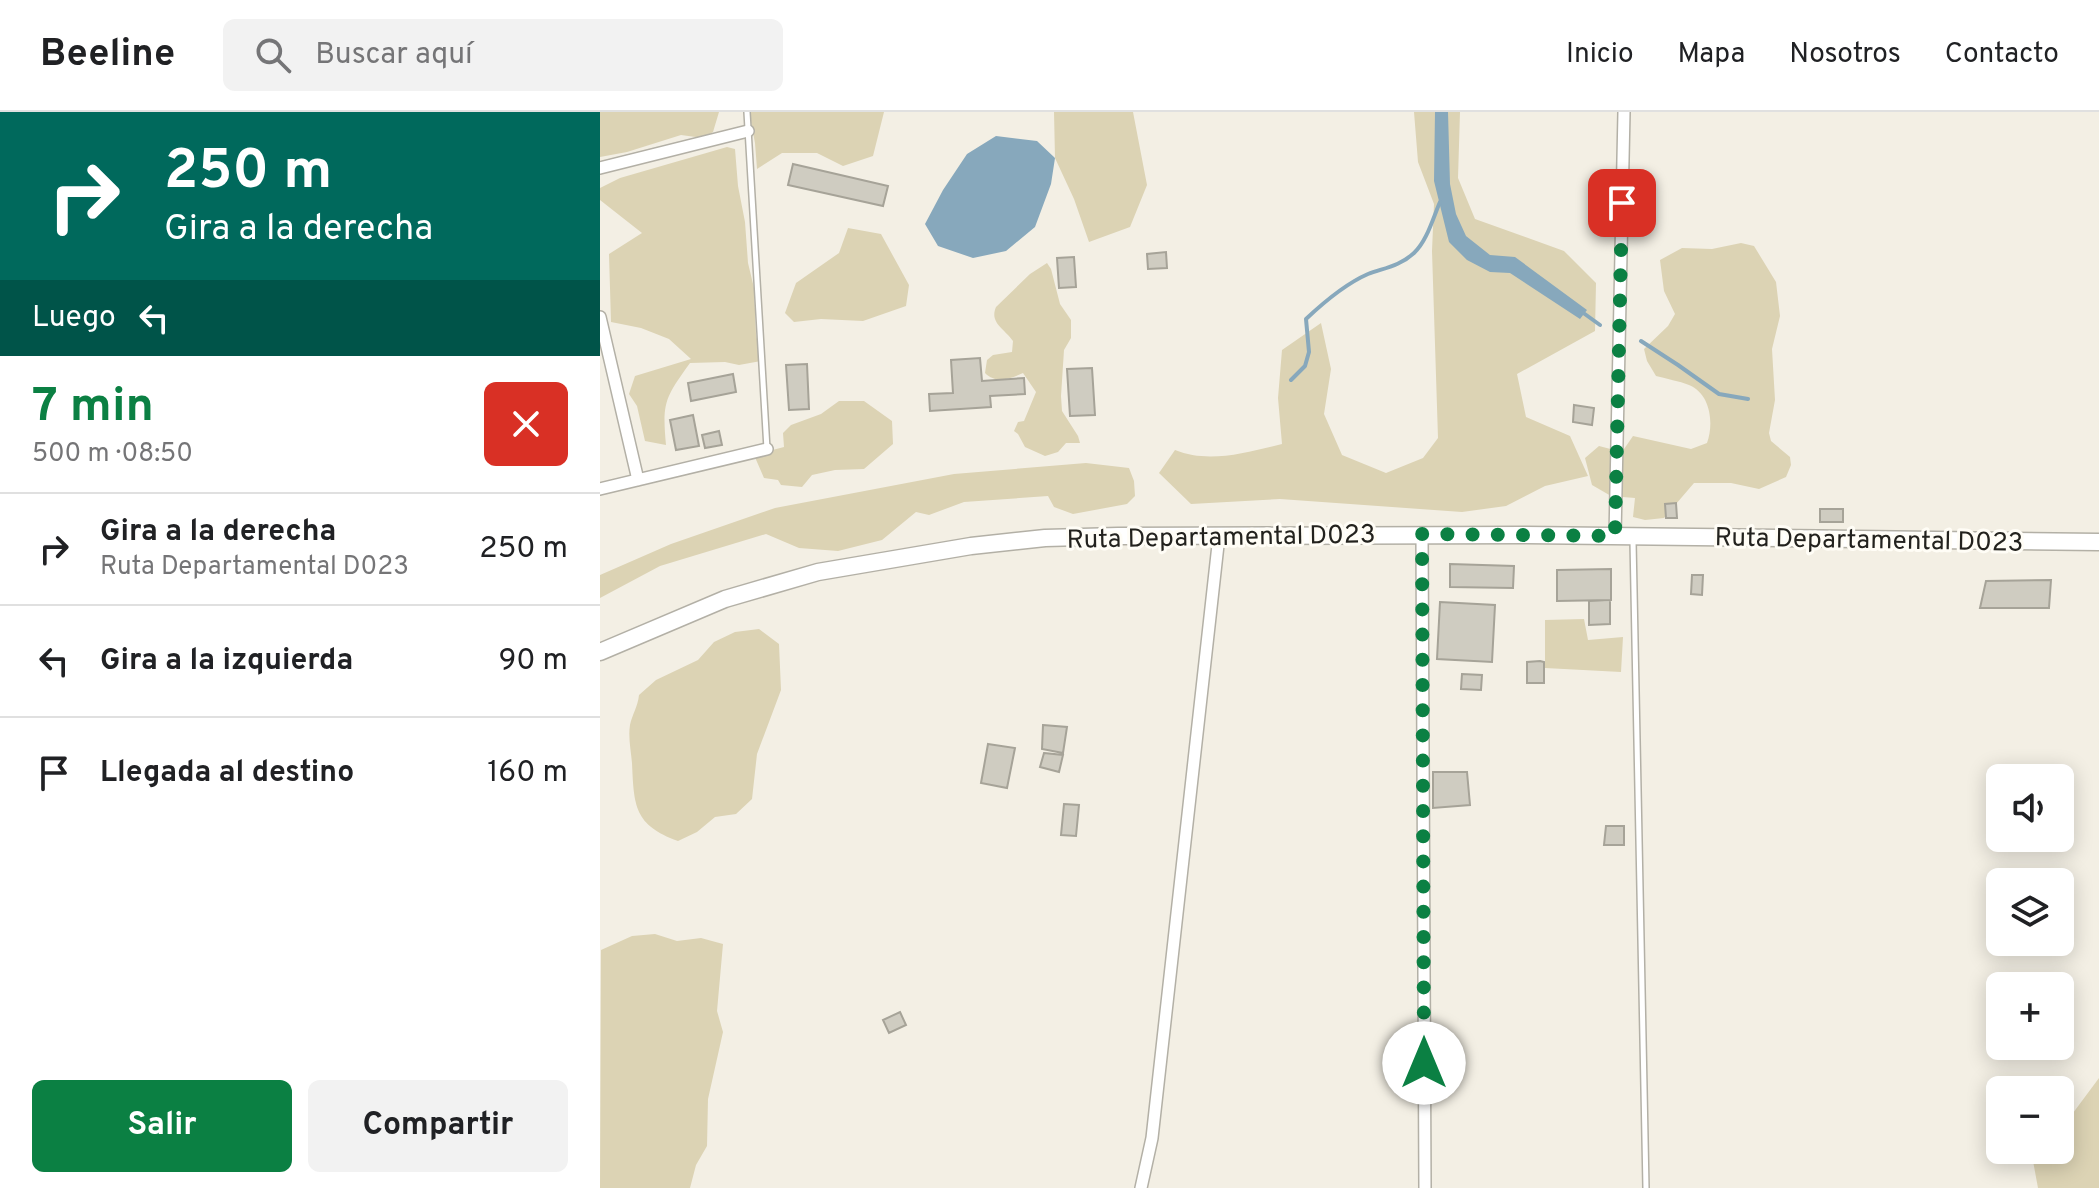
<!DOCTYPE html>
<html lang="es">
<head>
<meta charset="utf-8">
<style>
  :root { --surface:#fff; --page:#f2f2f2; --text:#202124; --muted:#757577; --line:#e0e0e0; --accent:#0b8043 }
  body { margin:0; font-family:Overpass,sans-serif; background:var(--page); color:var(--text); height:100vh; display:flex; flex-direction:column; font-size:30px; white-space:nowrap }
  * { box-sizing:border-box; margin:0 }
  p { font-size:26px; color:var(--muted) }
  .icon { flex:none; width:44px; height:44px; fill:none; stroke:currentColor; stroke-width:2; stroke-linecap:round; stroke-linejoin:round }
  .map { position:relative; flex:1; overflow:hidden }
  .drawer { display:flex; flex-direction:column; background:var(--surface); width:600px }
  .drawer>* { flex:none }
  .hud { background:#00695c; color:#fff; overflow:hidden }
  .fabs { position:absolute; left:1386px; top:652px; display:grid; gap:16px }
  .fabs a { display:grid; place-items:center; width:88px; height:88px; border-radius:12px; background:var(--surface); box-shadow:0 4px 20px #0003; font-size:40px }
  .pin { position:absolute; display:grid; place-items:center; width:68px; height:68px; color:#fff; margin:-34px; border-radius:16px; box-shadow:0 4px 12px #0006 }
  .me { position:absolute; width:88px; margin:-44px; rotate:0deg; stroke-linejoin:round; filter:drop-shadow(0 0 6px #0008) }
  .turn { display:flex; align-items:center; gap:28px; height:168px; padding:0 32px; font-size:36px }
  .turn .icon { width:104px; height:104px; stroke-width:2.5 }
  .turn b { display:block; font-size:56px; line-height:68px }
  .then { display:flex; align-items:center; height:76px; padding:0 32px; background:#0003; gap:16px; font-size:30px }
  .round { display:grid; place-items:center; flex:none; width:84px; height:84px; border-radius:12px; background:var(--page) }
  .headline { display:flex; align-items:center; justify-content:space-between; height:136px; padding:0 32px }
  h1 { font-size:48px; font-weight:700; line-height:60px; color:var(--accent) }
  .cta { display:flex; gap:16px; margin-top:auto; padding:16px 32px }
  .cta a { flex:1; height:92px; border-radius:12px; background:var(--accent); color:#fff; font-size:32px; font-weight:700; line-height:92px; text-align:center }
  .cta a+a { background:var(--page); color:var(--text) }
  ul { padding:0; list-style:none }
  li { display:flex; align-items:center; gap:24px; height:112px; padding:0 32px; border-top:2px solid var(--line) }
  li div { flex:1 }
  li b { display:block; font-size:30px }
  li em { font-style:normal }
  header { display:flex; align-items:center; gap:48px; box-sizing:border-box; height:112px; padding:0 40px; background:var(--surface); border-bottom:2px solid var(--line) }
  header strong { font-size:38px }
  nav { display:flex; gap:44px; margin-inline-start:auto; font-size:28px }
  .search { width:560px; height:72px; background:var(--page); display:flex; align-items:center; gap:20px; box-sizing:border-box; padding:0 28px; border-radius:12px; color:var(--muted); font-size:30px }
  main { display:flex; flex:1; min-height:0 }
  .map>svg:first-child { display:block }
</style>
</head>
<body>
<header>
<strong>Beeline</strong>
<div class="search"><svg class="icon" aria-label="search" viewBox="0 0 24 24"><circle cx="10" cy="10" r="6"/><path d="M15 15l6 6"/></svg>Buscar aquí</div>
<nav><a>Inicio</a><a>Mapa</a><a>Nosotros</a><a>Contacto</a></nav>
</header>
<main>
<section class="drawer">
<div class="hud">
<div class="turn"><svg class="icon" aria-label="right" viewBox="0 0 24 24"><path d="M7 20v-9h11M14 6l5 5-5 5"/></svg><div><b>250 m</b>Gira a la derecha</div></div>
<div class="then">Luego<svg class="icon" aria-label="left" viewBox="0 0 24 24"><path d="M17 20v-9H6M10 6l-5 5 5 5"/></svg></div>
</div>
<div class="headline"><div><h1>7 min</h1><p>500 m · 08:50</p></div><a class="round" style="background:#d93025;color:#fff"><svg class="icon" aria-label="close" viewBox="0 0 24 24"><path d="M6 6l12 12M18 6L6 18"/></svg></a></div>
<ul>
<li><svg class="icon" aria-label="right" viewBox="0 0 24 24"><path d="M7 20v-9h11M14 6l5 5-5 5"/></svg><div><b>Gira a la derecha</b><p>Ruta Departamental D023</p></div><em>250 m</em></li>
<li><svg class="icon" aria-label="left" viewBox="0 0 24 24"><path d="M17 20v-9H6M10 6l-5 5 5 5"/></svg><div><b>Gira a la izquierda</b></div><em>90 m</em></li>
<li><svg class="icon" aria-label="arrive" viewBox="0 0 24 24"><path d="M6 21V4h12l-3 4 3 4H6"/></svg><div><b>Llegada al destino</b></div><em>160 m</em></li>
</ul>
<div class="cta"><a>Salir</a><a>Compartir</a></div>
</section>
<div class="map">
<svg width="1499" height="1076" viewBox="0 0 1499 1076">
  <rect width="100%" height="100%" fill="#f3efe4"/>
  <path fill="#dcd3b4" d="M0 0H119L113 20 103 26 81 23 27 40 0 45Z
    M149 0H284L273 44 243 54 217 41H182L157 57 155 31Z
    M454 0H533L547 73 530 115 489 130 474 87 455 46Z
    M814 0H860L858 66 875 107 964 139 996 171 995 219 917 262 926 305 970 324 988 364 945 374 906 394 862 400 680 387 591 392 559 361 575 338C609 352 648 340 682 332L678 286 682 238 721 211 731 257 724 302 742 343 786 361 823 346 838 326 832 139 834 92 818 50Z
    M127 35 135 37 138 74 145 110 148 151 154 176 156 222 161 249 139 253 125 250 90 251C65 286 62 290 66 333L45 329 37 294 29 282 35 264 91 247 69 227 41 216 11 210 9 142 42 121 0 88V76L20 66Z
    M248 116 281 122 309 173 306 194 263 209 221 207 194 210 185 201 196 171 239 141Z
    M1141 131 1154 134 1176 170 1180 204 1172 237 1175 288 1169 321 1171 329 1190 345 1191 353 1186 365 1159 377 1131 371H1094L1064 406 1045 408 1033 405 1035 386 1011 384 992 373 985 346 999 334 1022 340 1033 324 1091 337 1107 331C1114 312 1111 282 1089 273 1079 269 1067 267 1056 264L1047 249 1044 237 1068 214 1075 202 1064 179 1060 148 1082 136 1112 137Z
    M447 151 451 157 460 192 471 208V226L464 238 461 284 462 299 478 324 480 331H466L458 340 445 344 425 335 418 322 414 319 418 310 424 309 436 280 423 261C410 267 396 272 385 261L387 248 393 243 412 240 413 229C405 217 389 211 396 195L430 162Z
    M239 289H264L292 309 293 332 264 357 235 358 212 363 202 375 181 373 178 368 164 366 154 343 184 335 183 321 191 313 221 302Z
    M486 351 529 356 534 369 535 384 527 392 473 402 454 395 448 384 364 390 329 403 316 400 282 428 238 439 199 436 166 422 60 454 0 486V463L71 432 175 396 354 362Z
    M984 507 988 528 1023 525 1021 560 945 556V508Z
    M159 517 179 532 181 578 157 642 152 687 136 702 115 705 97 720 78 729C34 713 34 694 32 651 31 639 28 625 30 613 32 603 38 594 39 583L56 568 98 548 114 530 135 520Z
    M55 822 77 829 101 826 123 832 117 899 123 920 108 987 107 1034 96 1053 90 1076H0L1 838 32 824Z
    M1499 966V1076H1438L1431 1038H1460V1006L1473 1001Z"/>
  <path fill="#87a8bc" d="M835 0H848L850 72 856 102 866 124 890 143 915 145 987 198 980 207 910 161 890 160 867 148 849 130 834 69Z
    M396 24 437 29 455 46 451 72 435 115 406 139 373 146 338 134 325 112 343 78 367 42Z"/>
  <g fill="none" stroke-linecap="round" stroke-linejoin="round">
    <path stroke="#87a8bc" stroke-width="4" d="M982 200 1000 213
      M1041 229 1078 253 1119 282 1148 287
      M691 268 705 254 709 240 706 207C724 190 745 172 768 162 784 156 800 154 814 141 827 129 833 106 840 90"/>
  </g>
  <path fill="#cfccc1" stroke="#a6a398" stroke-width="2" d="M193 52 288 74 283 94 188 73Z
    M566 140 567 156 548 157 547 142Z
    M474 145 476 175 459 176 457 146Z
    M380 246 382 269 424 266 425 282 390 284 391 295 330 299 329 282 353 281 351 248Z
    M207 252 209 297 189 298 186 253Z
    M492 256 495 303 470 304 467 257Z
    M133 262 136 280 91 289 88 271Z
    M974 293 994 296 992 313 973 310Z
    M93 303 99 334 76 338 70 308Z
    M119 319 122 333 105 336 102 323Z
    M1076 391 1077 406H1066L1065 392Z
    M1220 397H1243V410H1220Z
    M850 452 914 454 913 476 850 475Z
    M1011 457V488L957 489V458Z
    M1092 463H1103L1102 483 1091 482Z
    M1451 468 1449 496H1380L1386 469Z
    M1010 488V512L989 513V489Z
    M840 490 895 493 892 550 837 547Z
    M940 549 944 550V571H927V550Z
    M862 562 882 563 881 578 861 577Z
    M443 613 467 615 463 641 442 637Z
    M388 632 415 636 407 676 381 671Z
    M444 641 463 643 459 660 440 655Z
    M833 660H867L870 693 833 696Z
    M464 692 479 693 476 724 461 723Z
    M1006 714H1024V733H1004Z
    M300 900 306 913 289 921 283 908Z"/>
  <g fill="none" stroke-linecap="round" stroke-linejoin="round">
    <defs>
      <path id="service" d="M147 0 167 337
        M1033 429 1046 1076"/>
      <path id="minor" d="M0 56 148 19
        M0 205 38 368
        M0 377 167 337
        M822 422 825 1076
        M1015 424 1024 0
        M541 1076 552 1026 619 424"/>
      <path id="primary" d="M0 540 125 487 218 460 371 434 445 426 518 424 926 423 1499 430"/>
    </defs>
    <use href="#service" stroke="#b3b0a6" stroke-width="8"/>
    <use href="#minor" stroke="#b3b0a6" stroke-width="14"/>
    <use href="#primary" stroke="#b3b0a6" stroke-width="19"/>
    <use href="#service" stroke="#fff" stroke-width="5"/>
    <use href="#minor" stroke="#fff" stroke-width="11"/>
    <use href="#primary" stroke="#fff" stroke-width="16"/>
  </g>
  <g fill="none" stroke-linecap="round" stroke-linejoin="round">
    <path stroke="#0b8043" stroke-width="14" stroke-dasharray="0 25.2" d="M824 951 822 422 1015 424 1022 91"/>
  </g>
  <g text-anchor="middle" stroke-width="6" stroke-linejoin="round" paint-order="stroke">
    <g font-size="26" fill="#23221e" stroke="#fffdf6">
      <text transform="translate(621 424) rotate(-1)" y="9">Ruta Departamental D023</text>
      <text transform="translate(1269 427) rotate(1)" y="9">Ruta Departamental D023</text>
    </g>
  </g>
</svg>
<div class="fabs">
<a><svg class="icon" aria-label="sound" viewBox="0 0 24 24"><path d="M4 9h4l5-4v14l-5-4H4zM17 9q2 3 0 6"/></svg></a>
<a><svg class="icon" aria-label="layers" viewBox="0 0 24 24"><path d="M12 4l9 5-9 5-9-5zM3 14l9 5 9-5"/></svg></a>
<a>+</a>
<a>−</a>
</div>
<div class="pin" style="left:1022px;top:91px;background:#d93025"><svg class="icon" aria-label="arrive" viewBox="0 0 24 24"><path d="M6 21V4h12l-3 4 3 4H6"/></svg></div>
<svg class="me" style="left:824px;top:951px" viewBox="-20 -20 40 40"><circle r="19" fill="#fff"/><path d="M0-13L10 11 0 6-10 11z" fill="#0b8043"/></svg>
</div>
</main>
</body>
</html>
